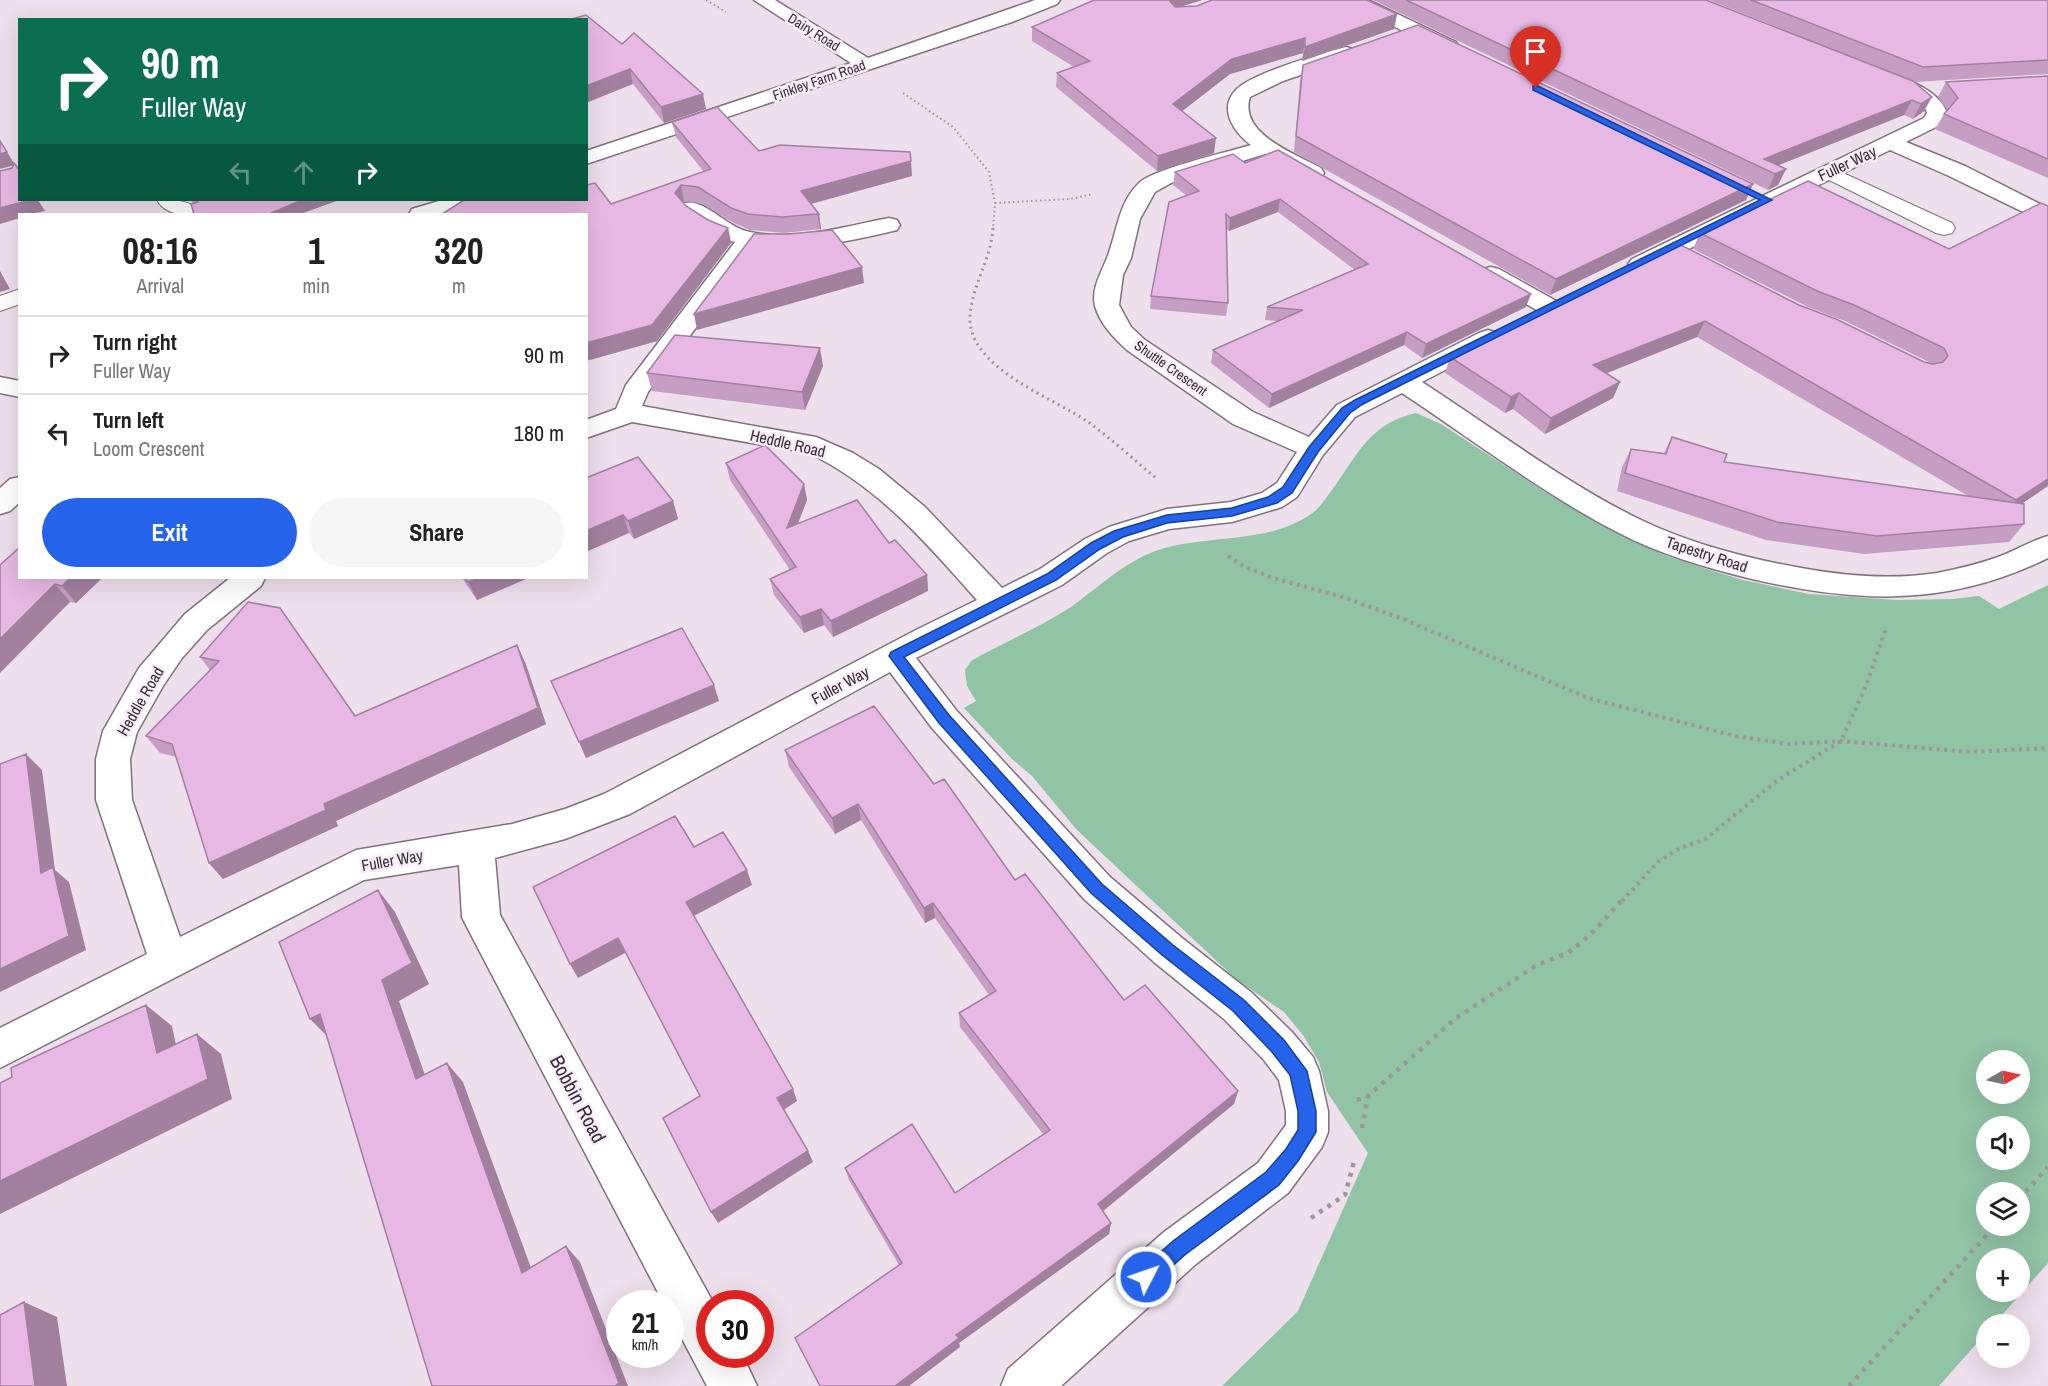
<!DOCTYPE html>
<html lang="en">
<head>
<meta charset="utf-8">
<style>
  :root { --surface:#fff; --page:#f6f6f6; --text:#222; --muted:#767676; --line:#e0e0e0; --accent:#2563eb }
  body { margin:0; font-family:"Archivo Narrow",sans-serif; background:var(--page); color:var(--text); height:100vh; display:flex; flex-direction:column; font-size:22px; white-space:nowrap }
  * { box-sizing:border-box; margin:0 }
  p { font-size:20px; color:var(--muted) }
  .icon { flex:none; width:33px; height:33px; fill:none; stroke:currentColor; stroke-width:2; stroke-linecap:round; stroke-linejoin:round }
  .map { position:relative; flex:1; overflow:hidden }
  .sheet { position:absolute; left:18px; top:213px; width:570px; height:366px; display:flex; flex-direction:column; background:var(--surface); border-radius:0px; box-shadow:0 6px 24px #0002 }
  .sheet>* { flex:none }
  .hud { position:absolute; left:18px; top:18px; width:570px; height:183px; border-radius:0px; box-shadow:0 6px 24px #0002; background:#0b6e4f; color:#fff; overflow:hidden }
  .needle { width:39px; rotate:81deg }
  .buttons { position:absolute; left:1976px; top:1050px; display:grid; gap:12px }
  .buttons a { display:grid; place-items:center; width:54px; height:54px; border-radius:50%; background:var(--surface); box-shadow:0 6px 24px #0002; font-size:30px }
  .speed { position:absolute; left:606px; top:1290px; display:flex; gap:12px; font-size:30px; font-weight:700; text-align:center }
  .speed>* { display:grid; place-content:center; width:78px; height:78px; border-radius:50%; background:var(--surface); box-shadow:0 6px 24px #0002; line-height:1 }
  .speed small { font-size:15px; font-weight:400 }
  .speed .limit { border:9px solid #d22; background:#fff; color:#111 }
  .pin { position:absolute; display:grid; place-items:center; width:51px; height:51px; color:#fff; margin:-62px -26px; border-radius:50% 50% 50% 0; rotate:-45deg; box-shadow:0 0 6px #0007 }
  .pin .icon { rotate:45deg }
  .me { position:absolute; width:66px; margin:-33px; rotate:49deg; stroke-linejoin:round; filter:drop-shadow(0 0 4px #0008) }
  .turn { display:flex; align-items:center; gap:21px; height:126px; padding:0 24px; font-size:27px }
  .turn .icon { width:78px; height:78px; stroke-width:2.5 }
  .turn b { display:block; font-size:42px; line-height:51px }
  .lanes { display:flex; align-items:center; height:57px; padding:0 24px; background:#0003; justify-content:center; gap:30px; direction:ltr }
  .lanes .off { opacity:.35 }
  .eta { display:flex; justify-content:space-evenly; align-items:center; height:102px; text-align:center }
  .eta b { font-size:36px; font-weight:700; line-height:42px }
  .action { display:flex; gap:12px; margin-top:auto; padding:12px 24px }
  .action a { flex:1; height:69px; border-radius:36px; background:var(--accent); color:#fff; font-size:24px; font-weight:700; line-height:69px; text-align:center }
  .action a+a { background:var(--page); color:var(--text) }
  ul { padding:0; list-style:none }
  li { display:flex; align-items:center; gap:18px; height:78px; padding:0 24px; border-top:2px solid var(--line) }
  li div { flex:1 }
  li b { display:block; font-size:22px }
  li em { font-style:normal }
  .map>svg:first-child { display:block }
</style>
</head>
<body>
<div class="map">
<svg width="2048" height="1386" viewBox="0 0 2048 1386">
  <rect width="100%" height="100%" fill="#eddfec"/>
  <path fill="#91c3a5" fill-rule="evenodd" d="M1416 413 1441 424 1545 492 1598 523 1667 556 1700 567 1743 580 1809 594 1897 600 1953 599 1979 596 1999 609 2048 585V1263L1994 1324H1986V1333L1939 1386H1222L1298 1311 1368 1153 1327 1092 1319 1062 1303 1035 1284 1012 1237 980 1077 830 1032 776 1012 759 964 708 976 701 967 686 965 670 971 661C1004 642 1039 628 1071 607 1099 587 1124 562 1158 550 1208 534 1266 545 1311 514 1320 508 1326 498 1332 490 1358 454 1369 424 1416 413ZM1986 1060H2019V1094H1986ZM1986 1126H2019V1160H1986ZM1986 1192H2019V1226H1986ZM1986 1258H2019V1292H1986Z"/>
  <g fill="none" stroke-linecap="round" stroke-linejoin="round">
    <defs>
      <path id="service" d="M1828 166 1952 223 1955 228 1952 233 1944 235 1936 233 1821 176 1818 172 1821 168Z
        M157 200C174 200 191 199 202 214 186 216 165 215 157 200Z
        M20 289V304L0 311V296Z"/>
      <path id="minor" d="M754 0H775L868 58 1035 0H1060L1057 4 1012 22 586 164V151L851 63Z
        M1345 0H1368L1456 42 1458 46 1456 50H1442L1348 4Z
        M1346 47 1353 49 1355 53 1353 57 1283 81 1250 97C1238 134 1296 154 1321 168L1324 173 1321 178C1302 182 1280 164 1265 154L1171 183 1155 192 1140 219 1131 258 1123 275 1119 305 1131 327 1145 340 1253 412 1309 437 1337 405 1479 333 1488 330 1497 333 1501 338 1497 343 1422 382C1493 428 1565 483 1641 520 1691 544 1746 558 1801 568 1845 576 1892 580 1937 573 1958 569 1978 564 1998 557 2015 551 2030 541 2048 536V558C1947 608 1854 603 1748 578 1704 567 1659 554 1619 533 1543 494 1473 440 1402 393L1355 417 1323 455 1297 497 1282 507 1232 522 1169 529 1129 541 1107 553 1062 585 916 658 956 710 1110 877 1182 938 1252 993 1292 1032 1313 1057 1319 1071 1328 1111V1132L1322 1147 1288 1193 1196 1264 1061 1386H1001L1008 1369 1164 1232 1258 1163 1286 1125V1111L1279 1080 1264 1060 1224 1019 1154 962 1084 899 932 728 890 672 630 814 565 839 495 858 500 915 714 1304H710V1354H742L757 1386H707L670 1316V1304H664L468 929 462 917 459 865 364 880 0 1068V1028L147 954 96 800V759L103 731 139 668 185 614 230 578H265L261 586 207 630 182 658 163 686 137 732 130 759 132 800 180 937 356 850 512 824 565 809 604 794 916 630 977 600C926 543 879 487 809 453L632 422 586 438V420L616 409 626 385 735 242C716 237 692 225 681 208L684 203C705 198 727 228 750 232 795 242 845 226 889 218L897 220 900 225 897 230C852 241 802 251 756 247L648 392 642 406 816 437 853 453 879 469 925 507 1002 588 1040 569 1085 539 1109 527 1167 509 1231 502 1262 493 1277 483 1297 452 1233 424 1127 350C1114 338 1100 324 1095 306 1091 289 1101 273 1107 258 1117 233 1118 203 1139 183 1153 169 1228 152 1251 145 1235 133 1218 110 1235 91 1249 74 1322 53 1346 47Z
        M1891 75C1911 80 1940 92 1947 113L1938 126 1906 142 1965 166 2048 208V224L1949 176 1890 150 1648 269 1640 271 1632 269 1628 264 1632 259 1924 118 1927 113 1926 110 1906 94 1884 85 1881 81 1884 77Z
        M442 200H474C464 215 425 216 409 214L412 209Z
        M1491 267 1499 269 1558 302 1561 307 1558 312 1549 314 1540 312 1483 279 1479 274 1483 269Z
        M0 377 20 381V397L0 393Z
        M20 477V502L10 511 0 514V488L10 479Z"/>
    </defs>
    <use href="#service" stroke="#7f737e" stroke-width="2"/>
    <use href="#minor" stroke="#7f737e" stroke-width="3"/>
    <path stroke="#9f959e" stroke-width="2" stroke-dasharray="1.5 3" stroke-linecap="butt" d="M706 0 726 12
      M903 93 953 127 989 172 995 203 993 229
      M995 203 1070 199 1093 194"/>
    <path stroke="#9f959e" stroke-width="3" stroke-dasharray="2 4" stroke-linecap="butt" d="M993 228C991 260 972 285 970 316 967 368 1054 398 1088 422 1112 439 1134 460 1156 478"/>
    <path stroke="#9f959e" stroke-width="4" stroke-dasharray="3 4.5" stroke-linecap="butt" d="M1228 556 1243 566 1273 578 1343 597 1403 619 1588 698 1735 736 1789 744 1841 741 1969 752 2048 748
      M1622 901 1658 862 1680 848 1704 840 1778 780 1841 741 1866 686 1886 628"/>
    <path stroke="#9f959e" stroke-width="4.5" stroke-dasharray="4 6" stroke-linecap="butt" d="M1357 1100 1368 1096 1456 1018 1537 965 1568 953 1590 935 1623 899
      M1362 1128 1368 1096
      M2019 1199 2048 1167
      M1311 1218 1345 1195 1355 1158
      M1849 1386 1995 1226"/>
    <use href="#service" fill="#fff" fill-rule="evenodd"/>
    <use href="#minor" fill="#fff" fill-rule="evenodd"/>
  </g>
  <path fill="#c79ec3" d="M1094 0H1202L1180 7 1397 14 1394 29 1302 61 1303 53 1230 74 1182 111 1214 153 1157 171 1056 87 1057 73 1074 67 1032 41V27Z
    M1373 0H1706L1913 81 1924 111 1913 119 1904 115 1778 165 1786 169 1778 185 1768 190Z
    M1709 0H2048V74L1915 82Z
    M586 20 706 109 664 123 633 84Z
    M1303 65 1753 184 1746 200 1550 295 1294 152 1300 80Z
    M2048 76V178L1935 129 1944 114 1947 110 1938 97 1946 82Z
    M672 122 759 151 912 176 811 204 819 214 821 229 784 233 750 230 734 223 701 203 684 201 683 202 686 206 708 220 728 228 731 243 657 341 586 361V214L611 204 704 172 676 137Z
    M1245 163 1526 307 1422 358 1404 345 1269 408 1211 363 1213 350 1277 321 1265 320 1267 307 1355 270 1278 212 1229 231 1226 229 1228 303 1226 316 1150 309 1151 296 1187 196 1173 185 1175 172Z
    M191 200H339L300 214 193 204Z
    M1700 233 1949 249 2021 504 2024 524 2009 542 1864 554 1766 540 1617 491 1622 467 1631 449 1664 453 1672 437 1724 462 1970 497 1697 337 1607 373 1620 382 1613 398 1545 434 1513 409 1505 413 1445 373 1450 357 1799 305 1924 362 1933 364 1845 321 1808 307 1693 249Z
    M823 366 805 410 652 391 647 373Z
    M726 463 804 484 807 500 798 523 889 543 927 575 928 591 833 637 824 625 804 633 774 595 770 579 790 570 730 480Z
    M586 478 673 501 678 519 634 539Z
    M20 578H102L76 603 70 602Z
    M462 578H528L477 600Z
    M248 602 355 716 525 662 546 724 336 821 338 826 223 879 209 863 177 757 160 753 146 736 210 670 200 657Z
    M785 750 934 784 1015 880 1124 1000 1238 1091 1234 1104 1102 1211 1111 1223 1109 1234 959 1343 960 1347 899 1265 849 1180 845 1168 955 1193 1043 1134 960 1027 959 1013 989 995 935 918 925 923 861 820 835 834 789 767Z"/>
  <path fill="#a2819f" d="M1171 0H1202L1173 9 1170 1Z
    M1397 14 1394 29 1302 61 1305 47Z
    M1305 38 1303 53 1230 74 1172 119 1173 104 1232 59Z
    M630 69 633 84 586 103V86Z
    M703 94 706 109 664 123 661 107Z
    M1932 97 1924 111 1913 119 1921 104Z
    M1912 100 1904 115 1767 170 1764 159Z
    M1216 138 1214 153 1157 171 1158 156Z
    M7 152 15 165 0 169V154Z
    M911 161 912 176 803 206 801 191Z
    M1786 169 1778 185 1768 190 1775 174Z
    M1753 184 1746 200 1550 295 1556 279Z
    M681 185 684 201 679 208 675 193Z
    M1280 199 1278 212 1229 231 1230 218Z
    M30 200H38L45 211 31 214H20V218L0 224V208Z
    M302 200H339L300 214H269Z
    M817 214H819L821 229 820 230Z
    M728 228 731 243 657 341 586 361V343Z
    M862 267 864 283 697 330 694 314Z
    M0 271 10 289 0 292Z
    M1531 294 1526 307 1422 358 1426 344Z
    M1705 321 1697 337 1587 381 1593 365Z
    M1407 332 1404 345 1269 408 1272 394Z
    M820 348 823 366 805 410 802 392Z
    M1620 382 1613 398 1545 434 1551 418Z
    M1519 393 1513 409 1505 413 1511 397Z
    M2048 479V486L2004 516 2016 500Z
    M804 484 807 500 790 544 787 528Z
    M673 501 678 519 634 539 628 521Z
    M623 515 629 533 586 552V531Z
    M927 575 928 591 833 637 831 621Z
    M70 578H102L76 603 62 586Z
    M478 578H528L477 600 468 582Z
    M55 584 70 602 0 673V639Z
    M821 609 824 625 804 633 800 617Z
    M517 645 525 662 546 724 336 821 338 826 223 879 209 863 324 804Z
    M714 685 719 701 586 758 579 742Z
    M26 754 42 770 55 870 69 882 86 950 0 992V969L41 873Z
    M858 804 861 820 835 834 832 818Z
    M747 870 752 885 692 917 686 902Z
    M378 890 395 912 429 984 399 1001 433 1098 416 1079 382 980Z
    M933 903 935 918 925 923 924 908Z
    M618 938 625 953 578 978 570 964Z
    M146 1005 172 1026 182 1074 157 1053Z
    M320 1014 330 1039 310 1019Z
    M197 1034 221 1054 232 1099 0 1214V1181Z
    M447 1063 463 1082 538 1287 522 1273Z
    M793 1089 797 1101 782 1111 777 1098Z
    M1238 1091 1234 1104 1097 1216 1098 1204Z
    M808 1151 813 1162 718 1223 711 1212Z
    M1111 1223 1109 1234 959 1343 960 1347 909 1386H895L956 1335Z
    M566 1246 580 1262 628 1386H615Z
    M24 1302 57 1317 67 1386H35Z"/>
  <path fill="#e7b8e3" stroke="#a2819f" stroke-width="1.5" d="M1094 0H1171L1170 1 1175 7 1197 6 1212 0H1367L1397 14 1305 47V38L1232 59 1173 104 1216 138 1158 156 1057 73 1090 61 1032 27Z
    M1406 0H1706L1913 81 1932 97 1921 104 1912 100 1764 159 1786 169 1775 174Z
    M1751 0H2048V60L1923 67Z
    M586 15 622 44 634 33 703 94 661 107 630 69 586 86V20H568Z
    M1418 25 1753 184 1556 279 1296 136 1303 65Z
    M2048 76V159L1944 114 1958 98 1946 82Z
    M717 107 759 151 780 145 910 152 911 161 801 191 819 214H817L782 217 748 214 731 208 698 187 681 185 675 193 686 206 708 220 728 228 652 325 586 343V214H442L464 200H586V185L595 183 611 204 711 169 672 122Z
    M0 141 7 152 0 154Z
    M1278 150 1531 294 1426 344 1407 332 1272 394 1213 350 1303 310 1267 307 1368 264 1280 199 1230 218 1226 214 1228 303 1151 296 1169 202 1199 191 1175 172 1233 154 1245 163Z
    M14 163 20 171V200H30L0 208V171L12 168Z
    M1808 181 1949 249 2041 203 2048 206V479L2016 500 1705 321 1593 365 1620 382 1551 418 1519 393 1511 397 1450 357 1679 244 1799 305 1836 319 1924 362 1933 364 1943 362 1948 356 1944 348 1854 305 1817 291 1700 233Z
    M195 200H302L269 214H194L191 204 198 202Z
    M832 230 862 267 694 314 754 234H789Z
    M675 335 820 348 802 392 647 373Z
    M1672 437 1727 454 1724 462 2024 504V524L1877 536 1777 522 1625 473 1631 449 1666 454Z
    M765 445 804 484 787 528 857 500 889 543 895 540 927 575 831 621 821 609 800 617 770 579 796 567 726 463Z
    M638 457 673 501 628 521 623 515 586 531V478Z
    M20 547V578H70L62 586 55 584 0 639V565Z
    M465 578H478L468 582Z
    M248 602 280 608 355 716 517 645 538 708 324 804 326 810 209 863 172 744 146 736 219 661 200 657Z
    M682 628 714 685 579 742 551 681Z
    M874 706 934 784 944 779 1015 880 1025 874 1124 1000 1145 985 1238 1091 1098 1204 1111 1223 956 1335 959 1338 895 1386H820L795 1338 902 1263 845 1168 912 1124 955 1193 1050 1130 959 1013 996 991 933 903 924 908 858 804 832 818 785 750Z
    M26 754 41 873 53 867 69 936 0 969V764Z
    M675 816 694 847 723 832 747 870 686 902 793 1089 777 1098 808 1151 711 1212 663 1118 700 1096 618 938 570 964 533 887Z
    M378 890 412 963 382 980 416 1079 447 1063 522 1273 566 1246 619 1383 615 1386H432L320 1014 310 1019 279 942Z
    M146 1005 157 1053 197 1034 208 1079 0 1181V1083L12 1077 11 1068Z
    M24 1302 35 1386H0V1315Z"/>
  <path fill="#2563eb" stroke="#184099" stroke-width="1.5" d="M1533 86H1538L1772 200 1363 404 1350 413 1318 452 1292 493 1277 503 1232 516 1167 523 1123 537 1100 549 1056 580 904 657 949 715 1102 884 1173 945 1244 1000 1284 1040 1307 1071 1316 1111V1132L1298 1161 1279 1185 1186 1254 1152 1284 1146 1287 1139 1284 1136 1277 1139 1271 1173 1241 1266 1172 1286 1149 1298 1130V1111L1290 1075 1272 1052 1233 1011 1162 955 1091 893 939 723 889 656 891 652 1047 574 1091 543 1114 531 1167 515 1232 508 1268 497 1283 487 1309 447 1342 408 1355 400 1760 200 1533 90Z"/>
  <g text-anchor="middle" stroke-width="5" stroke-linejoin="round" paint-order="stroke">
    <g font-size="14" fill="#353035" stroke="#faecf9">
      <text transform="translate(814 32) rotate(32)" y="5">Dairy Road</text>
      <text transform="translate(819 80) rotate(-19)" y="5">Finkley Farm Road</text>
      <text transform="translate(1171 368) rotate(35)" y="5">Shuttle Crescent</text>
    </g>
    <g font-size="16" fill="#353035" stroke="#faecf9">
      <text transform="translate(1847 163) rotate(-25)" y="6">Fuller Way</text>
      <text transform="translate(788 443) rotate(13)" y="6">Heddle Road</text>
      <text transform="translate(1707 554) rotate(18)" y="6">Tapestry Road</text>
      <text transform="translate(840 685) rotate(-28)" y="6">Fuller Way</text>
      <text transform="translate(140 701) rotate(-60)" y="6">Heddle Road</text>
      <text transform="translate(392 860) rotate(-10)" y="6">Fuller Way</text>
    </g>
    <g font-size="20" fill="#353035" stroke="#faecf9">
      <text transform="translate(578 1099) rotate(62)" y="7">Bobbin Road</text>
    </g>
  </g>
</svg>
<div class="buttons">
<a><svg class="needle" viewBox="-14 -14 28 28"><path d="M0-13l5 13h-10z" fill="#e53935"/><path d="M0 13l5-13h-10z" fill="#767676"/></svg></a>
<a><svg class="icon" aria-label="sound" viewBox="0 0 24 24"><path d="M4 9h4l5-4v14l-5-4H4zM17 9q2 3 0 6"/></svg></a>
<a><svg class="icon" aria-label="layers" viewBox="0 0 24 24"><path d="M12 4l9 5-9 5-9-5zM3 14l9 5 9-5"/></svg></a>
<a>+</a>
<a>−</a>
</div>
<div class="speed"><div>21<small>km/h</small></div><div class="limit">30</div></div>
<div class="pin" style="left:1536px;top:88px;background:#d93025"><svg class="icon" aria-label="arrive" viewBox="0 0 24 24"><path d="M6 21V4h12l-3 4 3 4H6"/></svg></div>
<svg class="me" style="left:1146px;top:1277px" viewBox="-20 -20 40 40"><circle r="17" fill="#2563eb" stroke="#fff" stroke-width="3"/><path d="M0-11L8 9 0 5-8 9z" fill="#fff"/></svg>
<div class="hud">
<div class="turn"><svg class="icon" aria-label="right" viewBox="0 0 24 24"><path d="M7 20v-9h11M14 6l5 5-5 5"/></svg><div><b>90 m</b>Fuller Way</div></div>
<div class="lanes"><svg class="icon off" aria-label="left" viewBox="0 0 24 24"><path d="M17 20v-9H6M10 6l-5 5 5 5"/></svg><svg class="icon off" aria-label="ahead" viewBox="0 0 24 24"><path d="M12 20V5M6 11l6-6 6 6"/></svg><svg class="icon" aria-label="right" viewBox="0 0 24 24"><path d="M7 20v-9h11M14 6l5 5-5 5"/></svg></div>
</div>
<section class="sheet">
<div class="eta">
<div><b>08:16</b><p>Arrival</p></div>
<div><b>1</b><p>min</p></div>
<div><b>320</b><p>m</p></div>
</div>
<ul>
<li><svg class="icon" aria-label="right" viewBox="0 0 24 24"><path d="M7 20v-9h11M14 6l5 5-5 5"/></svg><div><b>Turn right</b><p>Fuller Way</p></div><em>90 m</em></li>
<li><svg class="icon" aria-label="left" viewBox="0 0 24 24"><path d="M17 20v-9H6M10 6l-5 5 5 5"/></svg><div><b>Turn left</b><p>Loom Crescent</p></div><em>180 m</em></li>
</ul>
<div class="action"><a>Exit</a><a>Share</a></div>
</section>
</div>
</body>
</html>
